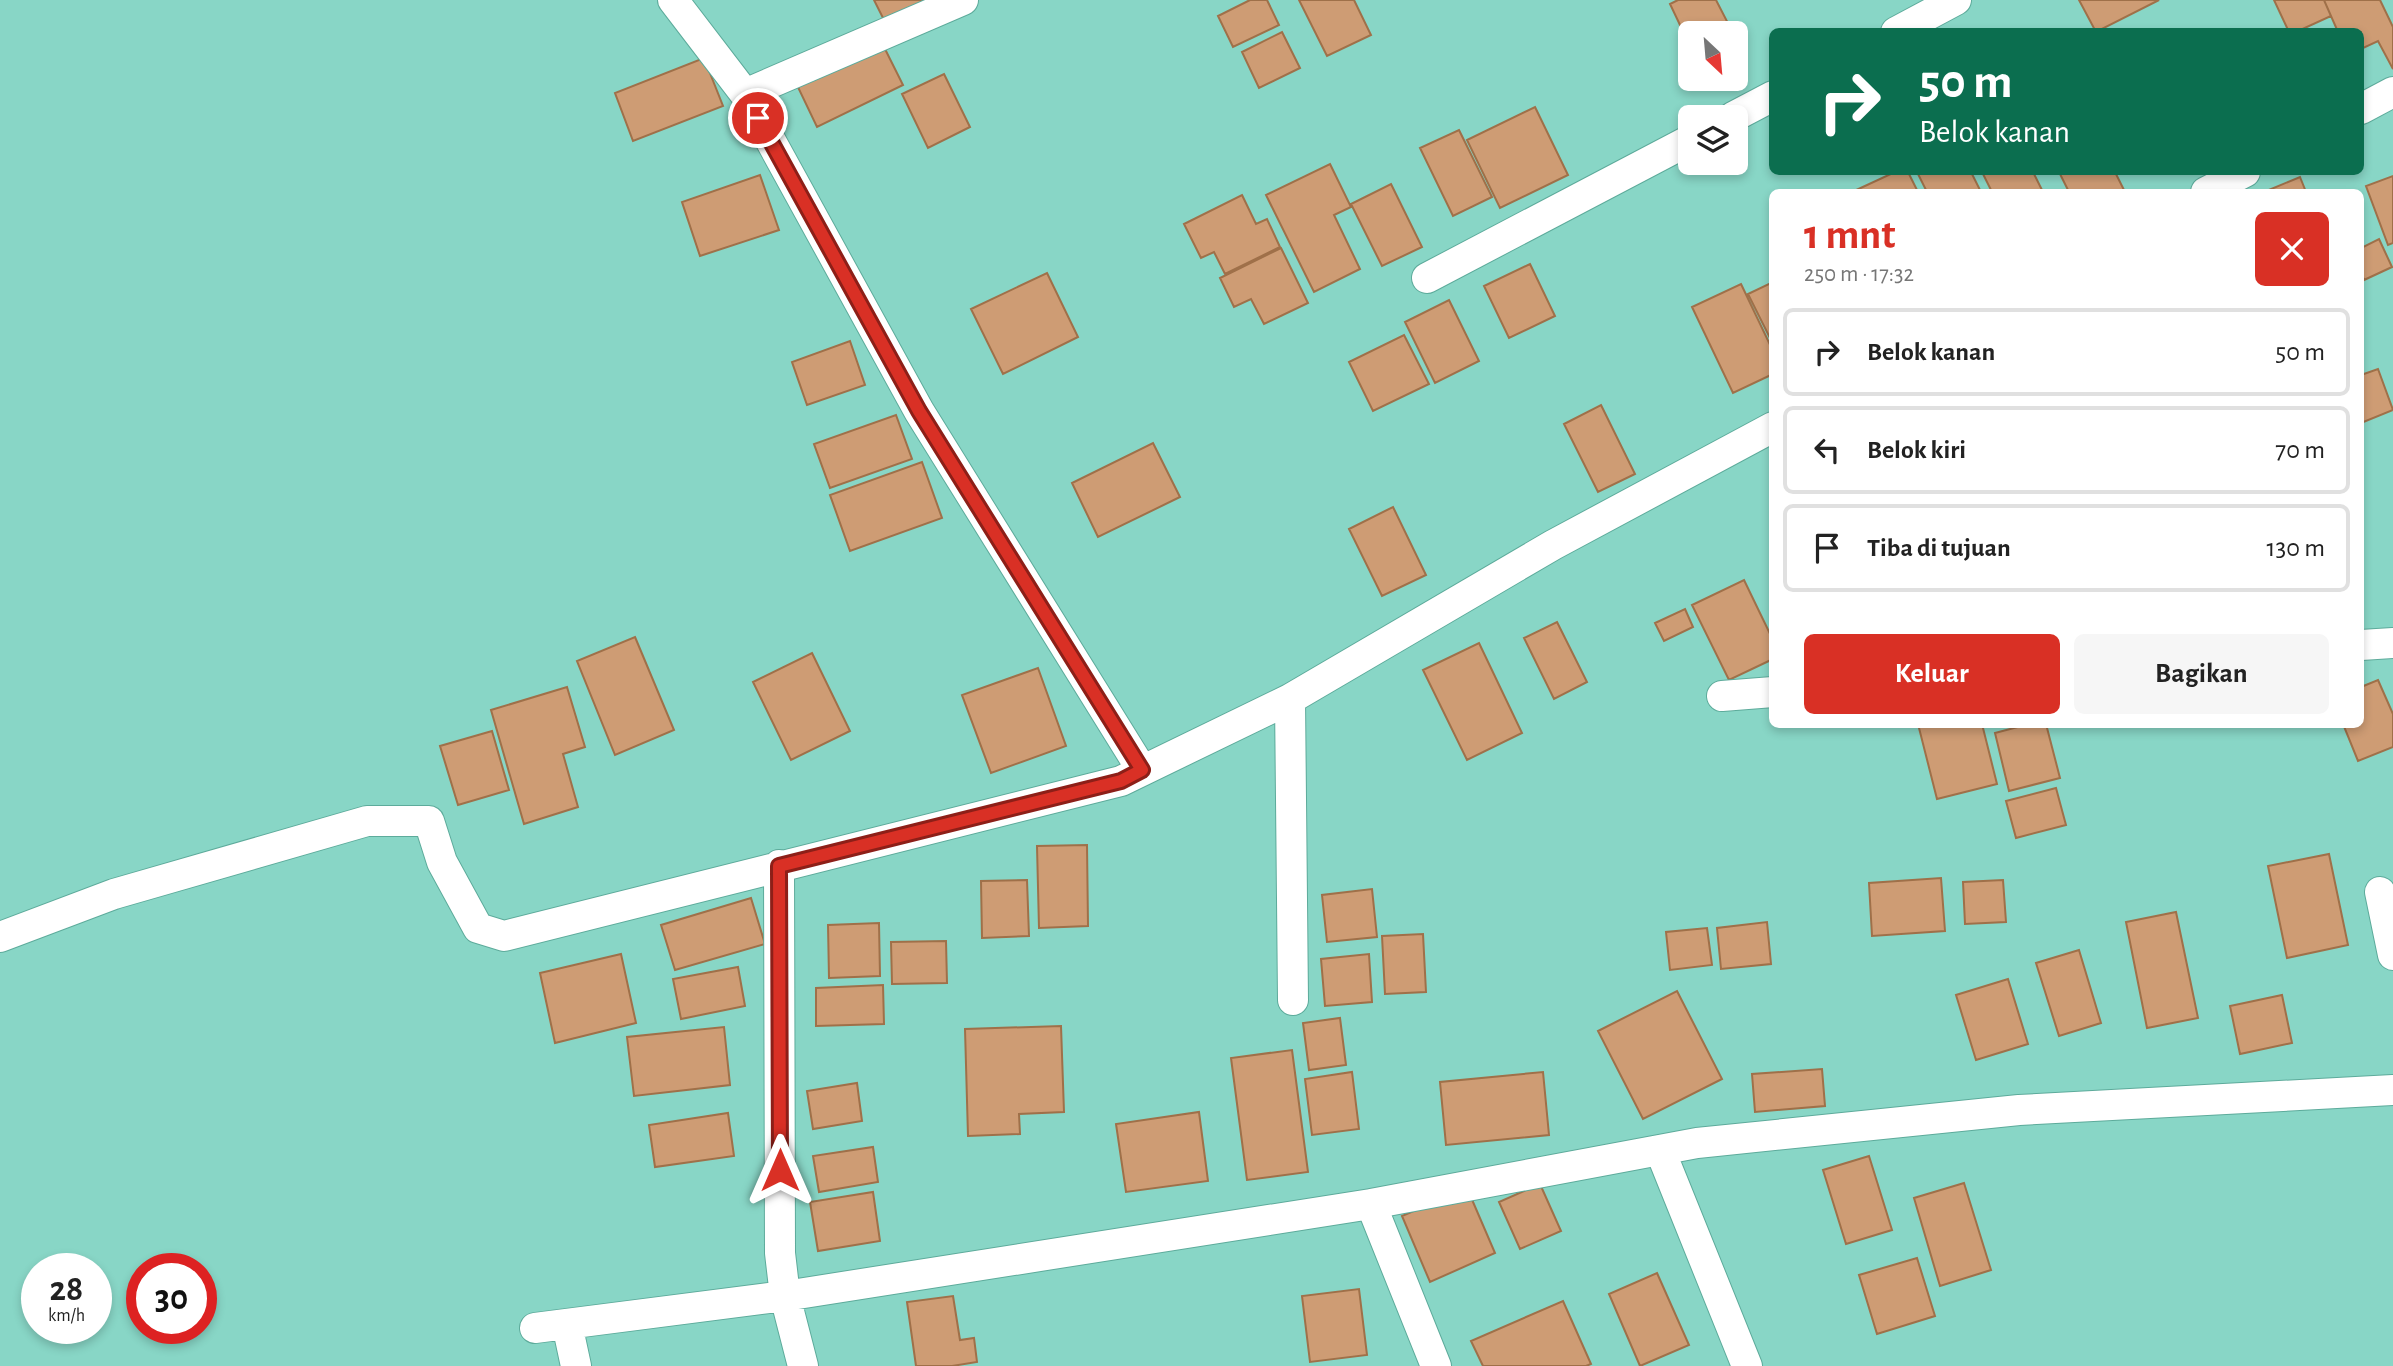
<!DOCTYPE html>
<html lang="id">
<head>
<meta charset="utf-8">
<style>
  :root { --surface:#fff; --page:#f6f6f6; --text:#222; --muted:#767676; --line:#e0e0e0; --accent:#d93025 }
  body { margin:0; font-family:"Alegreya Sans",sans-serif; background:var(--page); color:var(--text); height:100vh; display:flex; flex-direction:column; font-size:26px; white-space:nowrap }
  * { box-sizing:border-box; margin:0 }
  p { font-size:23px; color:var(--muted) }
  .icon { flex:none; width:38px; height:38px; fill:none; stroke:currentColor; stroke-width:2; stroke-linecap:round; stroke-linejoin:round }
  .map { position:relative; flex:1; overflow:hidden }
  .side { position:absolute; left:1769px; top:189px; width:595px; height:539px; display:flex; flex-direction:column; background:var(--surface); border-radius:10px; box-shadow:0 4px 10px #0003 }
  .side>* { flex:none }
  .hud { position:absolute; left:1769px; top:28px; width:595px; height:147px; border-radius:10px; box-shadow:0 4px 10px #0003; background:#0b6e4f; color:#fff; overflow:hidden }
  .needle { width:46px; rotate:154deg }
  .controls { position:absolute; left:1678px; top:21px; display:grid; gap:14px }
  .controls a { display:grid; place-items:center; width:70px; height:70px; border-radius:10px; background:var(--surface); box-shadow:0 4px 10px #0003; font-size:35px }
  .speed { position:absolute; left:21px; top:1253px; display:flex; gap:14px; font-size:35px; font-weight:700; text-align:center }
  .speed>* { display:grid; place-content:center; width:91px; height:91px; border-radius:50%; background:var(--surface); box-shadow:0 4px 10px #0003; line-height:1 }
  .speed small { font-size:18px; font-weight:400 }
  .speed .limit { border:10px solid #d22; background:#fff; color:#111 }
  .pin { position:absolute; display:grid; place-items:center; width:60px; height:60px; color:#fff; margin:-30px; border:4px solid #fff; border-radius:50%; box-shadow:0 2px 7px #0007 }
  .me { position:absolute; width:77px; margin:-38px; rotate:0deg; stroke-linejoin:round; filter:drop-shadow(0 0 5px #0008) }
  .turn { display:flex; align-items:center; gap:24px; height:147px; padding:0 35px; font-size:32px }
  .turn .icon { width:91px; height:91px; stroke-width:2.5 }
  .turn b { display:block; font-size:49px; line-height:60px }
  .round { display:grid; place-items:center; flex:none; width:74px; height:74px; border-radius:10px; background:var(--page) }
  .headline { display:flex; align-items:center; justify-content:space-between; height:119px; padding:0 35px }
  h1 { font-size:42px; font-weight:700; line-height:52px; color:var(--accent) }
  .cta { display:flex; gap:14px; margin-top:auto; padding:14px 35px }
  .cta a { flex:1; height:80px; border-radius:10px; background:var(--accent); color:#fff; font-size:28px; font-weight:700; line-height:80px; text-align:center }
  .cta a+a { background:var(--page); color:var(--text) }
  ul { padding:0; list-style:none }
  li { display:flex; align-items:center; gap:21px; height:88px; margin:0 14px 10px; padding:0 21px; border:4px solid var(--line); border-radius:10px }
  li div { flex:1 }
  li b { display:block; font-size:26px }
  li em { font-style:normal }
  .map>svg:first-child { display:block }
</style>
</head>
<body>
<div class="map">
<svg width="2393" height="1366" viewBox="0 0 2393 1366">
  <rect width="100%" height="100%" fill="#88d6c6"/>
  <path fill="#ce9c74" stroke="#9f7049" stroke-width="2" d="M874 0H932L886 24Z
    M1250 0H1267L1279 25 1233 47 1218 16Z
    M1299 0H1354L1371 35 1327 56Z
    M1678 0H1716L1732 31 1728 33H1690V46L1670 4Z
    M2079 0H2159L2096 32Z
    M2274 0H2324L2331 16 2296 32H2289Z
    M2324 0H2380L2393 27V69L2378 41 2361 49V32H2338Z
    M1282 32 1300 68 1259 88 1242 52Z
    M881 41 903 85 817 127 796 83Z
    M704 58 723 106 633 141 615 93Z
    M944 74 970 127 928 148 902 94Z
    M1535 107 1568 175 1500 208 1467 140Z
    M1459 130 1492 197 1453 216 1420 148Z
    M1330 164 1351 207 1334 215 1360 269 1314 292 1266 195Z
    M1895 172H1908L1918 192H1852Z
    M1917 172H1971L1981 192H1927Z
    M1982 172H2038L2034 174 2043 192H1992Z
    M2059 172H2115L2125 192H2069Z
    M760 175 779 230 700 256 682 202Z
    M2393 176V243L2388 245 2366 186Z
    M2300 177 2306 192H2264Z
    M1391 184 1422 247 1382 266 1351 204Z
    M1242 195 1256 224 1267 219 1280 247 1225 274 1214 252 1201 258 1184 224Z
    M2379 239 2392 267 2364 280 2361 271V248Z
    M1281 248 1308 303 1264 324 1251 299 1234 307 1220 278Z
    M1530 264 1555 316 1509 338 1484 286Z
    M1047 273 1078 337 1003 374 971 309Z
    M1773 282V344L1748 294Z
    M1741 284 1773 351V374L1733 393 1692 307Z
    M1449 300 1479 361 1435 383 1405 322Z
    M1404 335 1429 384 1373 411 1349 362Z
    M850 341 865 385 807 405 792 362Z
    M2378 369 2393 410 2361 423V375Z
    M1601 405 1635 474 1598 492 1564 424Z
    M896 415 912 459 830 488 814 444Z
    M1153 443 1180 497 1098 537 1072 483Z
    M922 462 942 518 850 551 830 495Z
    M1393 507 1426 575 1382 596 1349 529Z
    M1744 580 1773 640V659L1729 680 1692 605Z
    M1685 609 1693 627 1664 641 1655 623Z
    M1557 622 1587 682 1554 699 1524 638Z
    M635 637 674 730 615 755 577 661Z
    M1479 643 1522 733 1467 760 1423 670Z
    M812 653 850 731 791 760 753 682Z
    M1038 668 1066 746 991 773 962 695Z
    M2378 680 2393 714V747L2358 761 2343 724H2361V687Z
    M567 687 585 747 563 754 578 807 524 824 491 710Z
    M1918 724H1982L1997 784 1937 799Z
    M2029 724H2046L2060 778 2009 791 1995 733Z
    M492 731 509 790 458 805 440 746Z
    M2056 788 2066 825 2016 838 2006 801Z
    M1087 845 1088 926 1039 928 1037 846Z
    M2329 854 2348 945 2287 958 2268 866Z
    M1941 878 1945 931 1872 936 1869 883Z
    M1027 880 1029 936 982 938 981 881Z
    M2003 880 2006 922 1965 924 1963 882Z
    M1372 889 1377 937 1327 942 1322 895Z
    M751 898 765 944 675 970 661 925Z
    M2176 912 2198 1018 2147 1028 2126 922Z
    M1767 922 1771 964 1721 969 1717 928Z
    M879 923 880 976 829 978 828 925Z
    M1707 928 1712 965 1670 970 1666 932Z
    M1423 934 1426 992 1385 994 1382 936Z
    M946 941 947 983 892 984 891 942Z
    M2079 950 2101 1023 2059 1036 2036 963Z
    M621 954 636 1023 555 1043 540 973Z
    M1369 954 1372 1002 1325 1006 1321 959Z
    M738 967 745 1006 681 1019 673 979Z
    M2008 979 2028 1044 1976 1060 1956 995Z
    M883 985 884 1024 816 1026V988Z
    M1677 991 1722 1079 1643 1119 1598 1031Z
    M2282 995 2292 1043 2240 1054 2230 1006Z
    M1340 1018 1346 1065 1309 1070 1303 1023Z
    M1061 1026 1064 1112 1019 1114 1020 1134 968 1136 965 1029Z
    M724 1027 730 1085 634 1096 627 1037Z
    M1292 1050 1308 1172 1247 1180 1231 1058Z
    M1822 1069 1825 1106 1755 1112 1752 1074Z
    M1352 1072 1359 1129 1312 1135 1305 1079Z
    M1543 1072 1549 1135 1446 1145 1440 1082Z
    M857 1083 862 1121 813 1129 807 1091Z
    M1199 1112 1208 1181 1126 1192 1116 1124Z
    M728 1113 734 1156 655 1167 649 1125Z
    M873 1147 878 1182 819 1192 813 1156Z
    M1869 1156 1892 1230 1846 1244 1823 1170Z
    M1964 1183 1991 1270 1940 1286 1914 1198Z
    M1540 1184 1561 1231 1520 1249 1499 1202Z
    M1467 1188 1495 1253 1430 1282 1402 1216Z
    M873 1192 880 1241 818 1251 810 1202Z
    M1917 1258 1935 1316 1877 1334 1859 1275Z
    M1657 1273 1689 1345 1640 1366 1609 1294Z
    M1359 1289 1367 1355 1310 1362 1302 1296Z
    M953 1296 960 1340 974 1338 977 1362 952 1366H916L907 1302Z
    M1563 1301 1591 1364 1586 1366H1483L1471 1341Z"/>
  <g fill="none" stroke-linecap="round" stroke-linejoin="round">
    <defs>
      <path id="minor" d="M673 0 745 94 919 411 1142 770
        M1896 32 1956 0
        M745 94 963 0
        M2361 109 2393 92
        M1733 117 1773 96
        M2206 192 2245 172
        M1427 278 1690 140
        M2361 645 2393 643
        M1722 696 1773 692
        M1290 699 1293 1000
        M779 865 780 1253 785 1296 803 1366
        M2380 892 2393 955
        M0 937 114 894 367 821H429L442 862 478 928 504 936 1121 781 1290 699 1553 545 1773 427
        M1660 1150 1747 1366
        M1371 1204 1436 1366
        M567 1324 576 1366
        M535 1328 785 1296 1371 1204 1697 1143 2019 1110 2393 1090"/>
    </defs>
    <use href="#minor" stroke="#5dab9b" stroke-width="32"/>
    <use href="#minor" stroke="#fff" stroke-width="30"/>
  </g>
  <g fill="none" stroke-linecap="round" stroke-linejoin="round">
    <defs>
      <path id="route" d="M758 118 919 411 1142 770 1121 781 779 866 780 1170"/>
    </defs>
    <use href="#route" stroke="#8d1f18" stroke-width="18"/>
    <use href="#route" stroke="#d93025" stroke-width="12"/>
  </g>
</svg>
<div class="controls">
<a><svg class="needle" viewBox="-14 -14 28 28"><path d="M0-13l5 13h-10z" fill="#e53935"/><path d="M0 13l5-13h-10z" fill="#767676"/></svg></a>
<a><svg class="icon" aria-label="layers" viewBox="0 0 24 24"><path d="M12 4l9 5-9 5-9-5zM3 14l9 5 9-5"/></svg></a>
</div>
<div class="speed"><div>28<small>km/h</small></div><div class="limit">30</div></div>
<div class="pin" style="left:758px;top:118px;background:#d93025"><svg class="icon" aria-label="arrive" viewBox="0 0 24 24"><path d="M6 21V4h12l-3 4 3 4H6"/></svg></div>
<svg class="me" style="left:780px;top:1170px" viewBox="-20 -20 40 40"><path d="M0-17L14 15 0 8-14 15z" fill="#d93025" stroke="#fff" stroke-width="4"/></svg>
<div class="hud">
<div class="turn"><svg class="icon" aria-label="right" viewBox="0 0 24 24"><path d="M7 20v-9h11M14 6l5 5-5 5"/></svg><div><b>50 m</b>Belok kanan</div></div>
</div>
<section class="side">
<div class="headline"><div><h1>1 mnt</h1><p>250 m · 17:32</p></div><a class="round" style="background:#d93025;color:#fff"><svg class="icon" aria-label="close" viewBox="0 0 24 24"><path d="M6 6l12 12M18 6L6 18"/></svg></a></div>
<ul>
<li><svg class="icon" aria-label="right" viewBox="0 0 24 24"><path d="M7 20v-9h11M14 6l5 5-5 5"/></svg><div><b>Belok kanan</b></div><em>50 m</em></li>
<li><svg class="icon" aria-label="left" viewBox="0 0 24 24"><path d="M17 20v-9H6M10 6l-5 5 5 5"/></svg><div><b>Belok kiri</b></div><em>70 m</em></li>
<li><svg class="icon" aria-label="arrive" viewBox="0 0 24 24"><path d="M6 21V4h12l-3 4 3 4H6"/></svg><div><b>Tiba di tujuan</b></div><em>130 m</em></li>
</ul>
<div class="cta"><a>Keluar</a><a>Bagikan</a></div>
</section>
</div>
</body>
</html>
